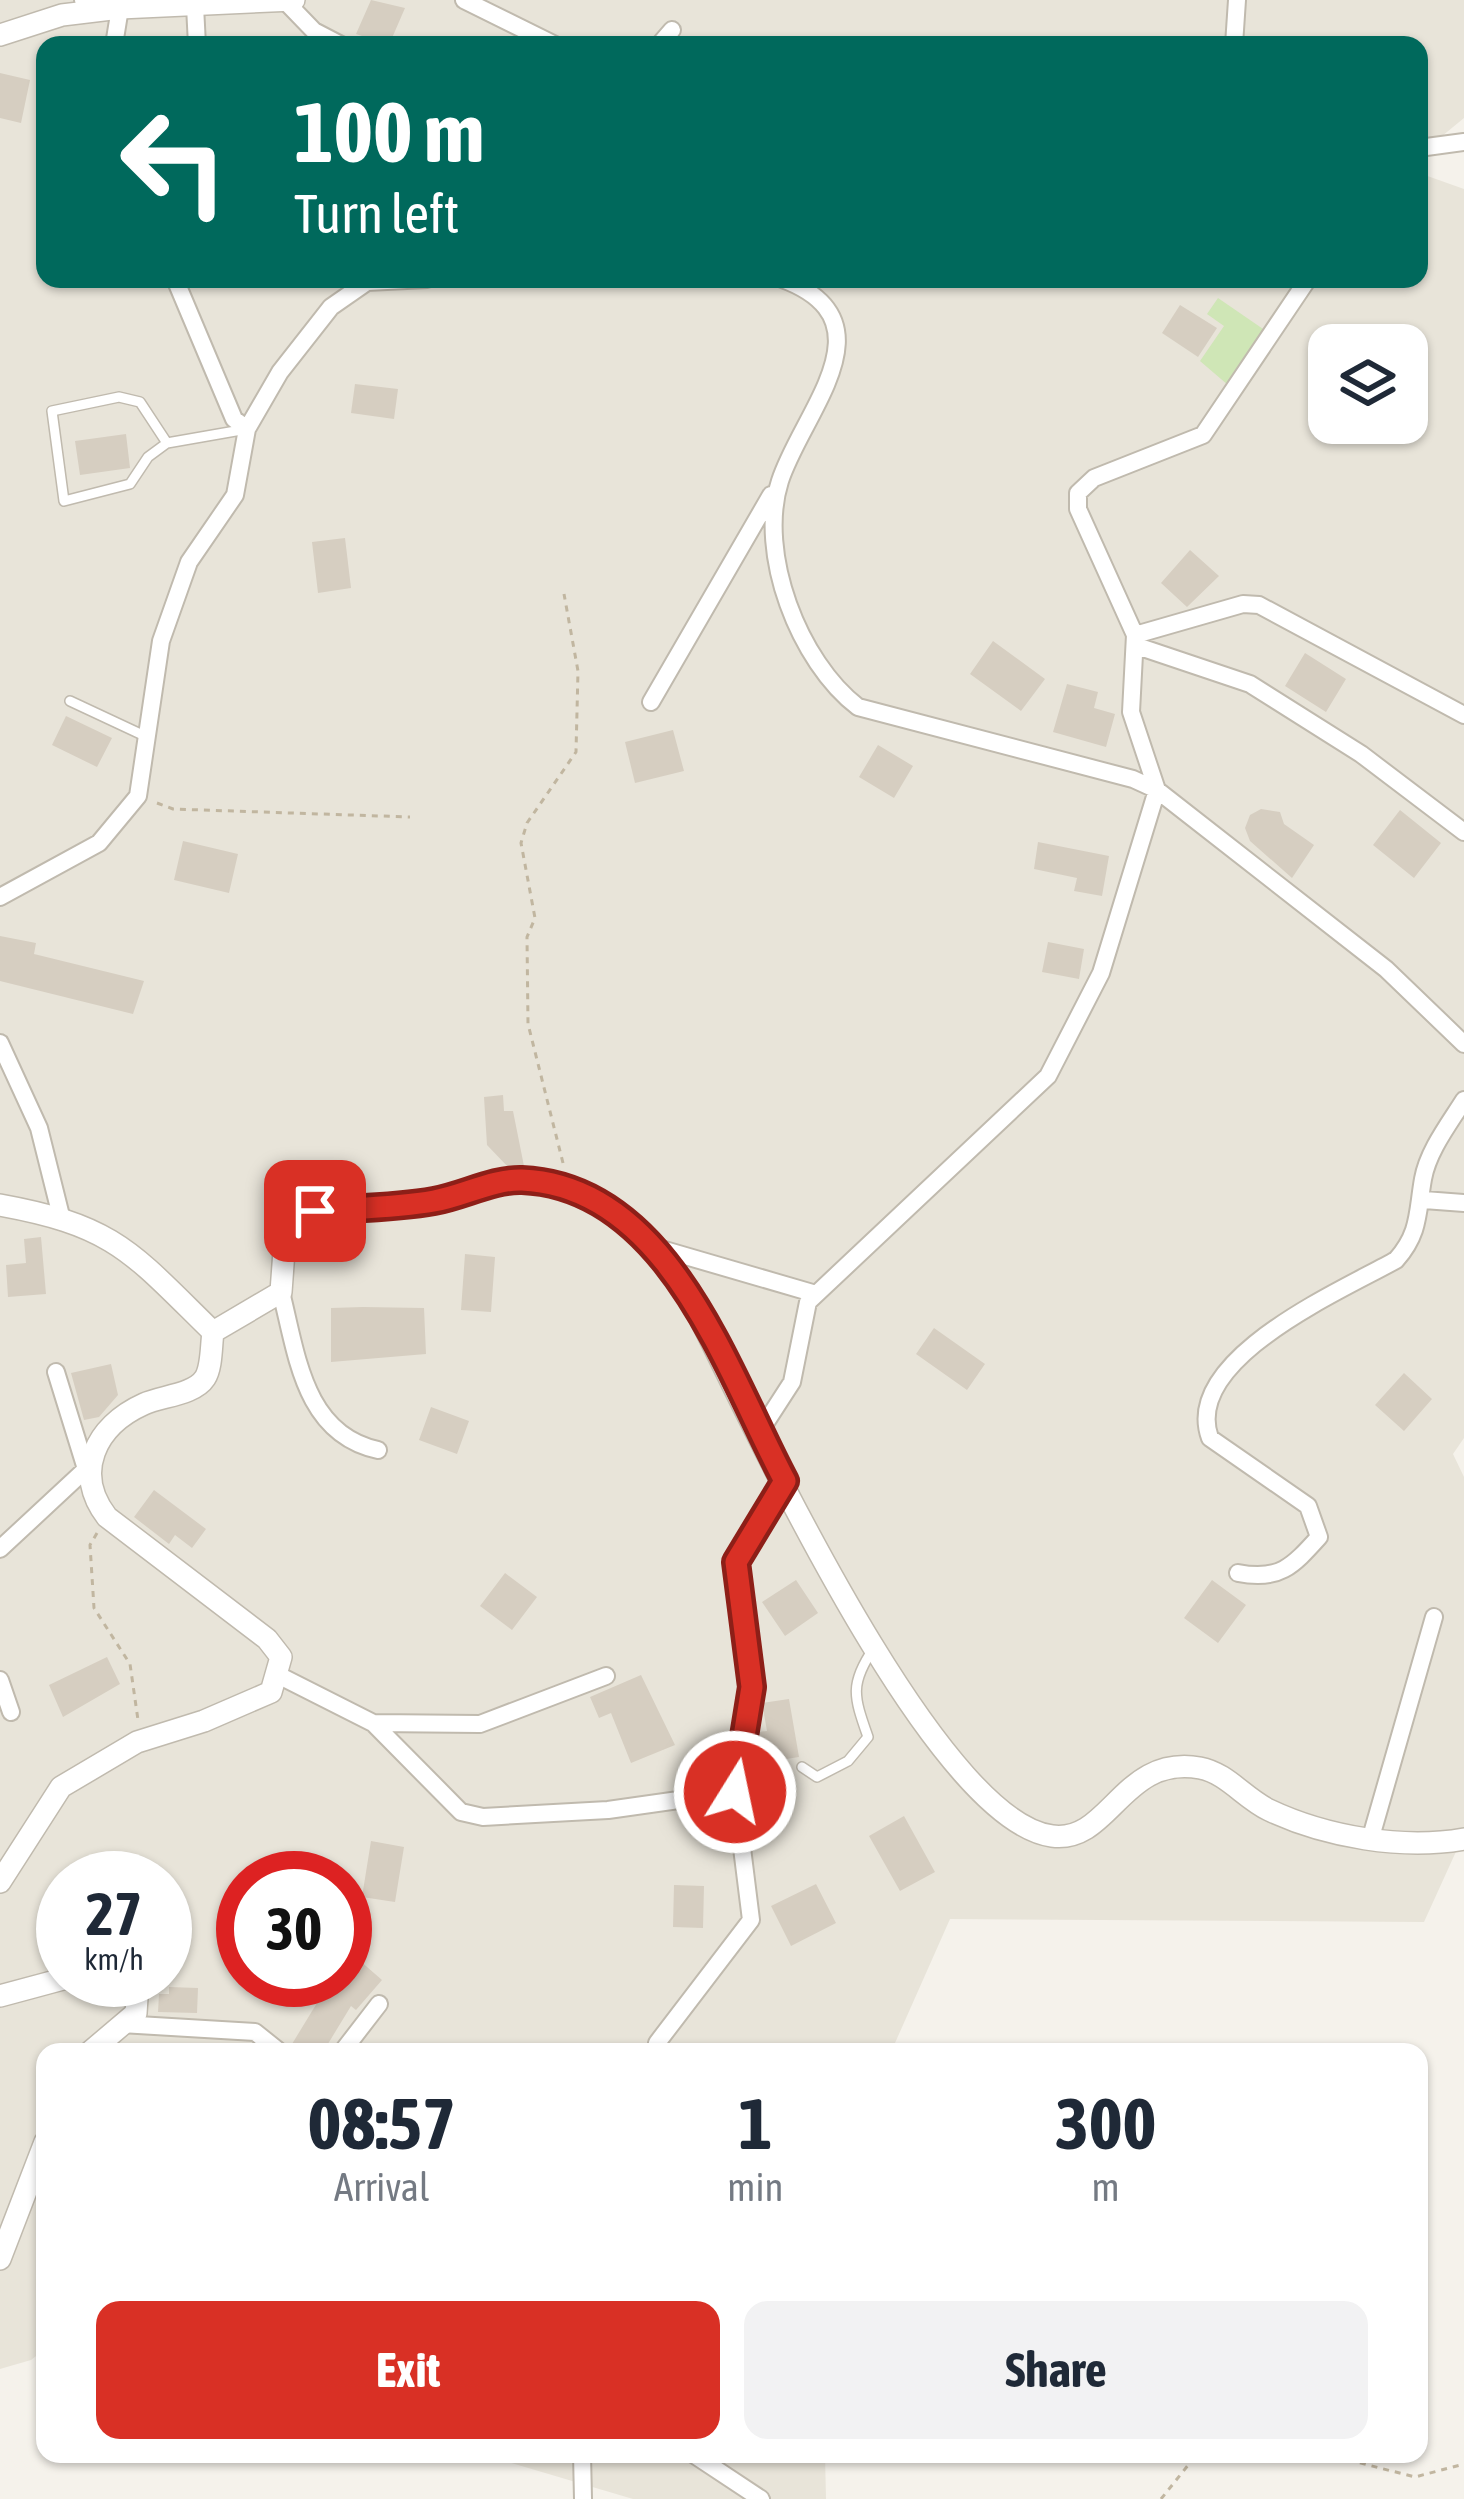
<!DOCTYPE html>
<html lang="en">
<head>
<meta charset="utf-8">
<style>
  :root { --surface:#fff; --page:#f2f2f3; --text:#1f2937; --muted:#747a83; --accent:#d93025 }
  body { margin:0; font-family:"Asap Condensed",sans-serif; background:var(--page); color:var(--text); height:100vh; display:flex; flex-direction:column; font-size:45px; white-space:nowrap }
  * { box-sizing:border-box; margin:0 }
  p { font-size:39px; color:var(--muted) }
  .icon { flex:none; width:66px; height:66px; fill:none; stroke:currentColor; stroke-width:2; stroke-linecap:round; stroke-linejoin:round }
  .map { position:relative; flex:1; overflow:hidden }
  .drawer { position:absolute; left:36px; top:2043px; width:1392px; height:420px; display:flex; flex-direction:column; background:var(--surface); border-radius:24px; box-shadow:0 3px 9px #0004 }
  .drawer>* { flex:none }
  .banner { position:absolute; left:36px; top:36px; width:1392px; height:252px; border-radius:24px; box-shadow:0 3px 9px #0004; background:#00695c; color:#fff; overflow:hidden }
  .controls { position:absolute; left:1308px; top:324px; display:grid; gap:24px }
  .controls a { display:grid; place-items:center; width:120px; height:120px; border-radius:24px; background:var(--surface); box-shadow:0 3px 9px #0004; font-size:60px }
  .speed { position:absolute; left:36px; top:1851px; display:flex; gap:24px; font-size:60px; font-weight:700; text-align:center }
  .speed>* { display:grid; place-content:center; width:156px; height:156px; border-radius:50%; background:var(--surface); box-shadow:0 3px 9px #0004; line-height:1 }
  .speed small { font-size:30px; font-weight:400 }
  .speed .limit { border:18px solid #d22; background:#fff; color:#111 }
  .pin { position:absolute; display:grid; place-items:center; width:102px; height:102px; color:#fff; margin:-51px; border-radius:24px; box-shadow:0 6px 18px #0006 }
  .me { position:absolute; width:132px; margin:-66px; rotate:10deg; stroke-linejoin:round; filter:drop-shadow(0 0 9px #0008) }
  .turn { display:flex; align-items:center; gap:42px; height:252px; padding:0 60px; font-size:54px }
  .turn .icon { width:156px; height:156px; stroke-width:2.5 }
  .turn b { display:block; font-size:84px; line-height:102px }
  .eta { display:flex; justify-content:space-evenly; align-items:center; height:204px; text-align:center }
  .eta b { font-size:72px; font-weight:700; line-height:84px }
  .primary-button { display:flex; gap:24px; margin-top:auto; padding:24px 60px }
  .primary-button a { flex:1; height:138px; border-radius:24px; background:var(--accent); color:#fff; font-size:48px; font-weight:700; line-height:138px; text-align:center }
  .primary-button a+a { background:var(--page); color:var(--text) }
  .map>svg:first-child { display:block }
</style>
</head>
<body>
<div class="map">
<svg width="1464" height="2499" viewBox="0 0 1464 2499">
  <rect width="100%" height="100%" fill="#f5f2eb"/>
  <path fill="#e8e4d9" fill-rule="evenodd" d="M0 0H1464V118L1419 155V45H45V279H1419V173L1464 189V1438L1453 1454 1464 1477V1834L1424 1922 950 1919 891 2052H45V2349L31 2360 0 2369ZM1329 345H1407V423H1329ZM63 1878H165V1980H63ZM243 1878H345V1980H243Z
    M506 2454H825L826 2499H633L505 2461Z"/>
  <path fill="#cfe6b6" d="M1218 298 1266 331 1228 385 1200 361 1224 326 1207 314Z"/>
  <path fill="#d6cec1" d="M371 0 405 8 389 45 356 34Z
    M0 73 30 80 21 123 0 118Z
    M1180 305 1217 328 1198 357 1162 333Z
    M355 384 398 389 394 419 351 413Z
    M126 434 130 468 80 475 75 441Z
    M345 538 351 588 318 593 312 542Z
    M1190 550 1219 576 1187 607 1161 583Z
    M993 641 1045 679 1021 711 970 674Z
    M1305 653 1346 679 1326 712 1285 686Z
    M1067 684 1098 692 1094 708 1115 714 1106 747 1053 732Z
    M66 716 112 738 97 767 52 745Z
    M673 730 684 771 635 783 625 742Z
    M878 745 913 766 894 798 859 777Z
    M1261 809 1280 812 1284 824 1314 845 1292 878 1250 841 1245 828 1250 815Z
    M1400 810 1441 843 1414 878 1373 845Z
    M183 841 238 854 229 893 174 880Z
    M1038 842 1109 856 1102 896 1074 891 1077 878 1034 869Z
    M0 936 36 943 34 954 144 981 133 1014 0 981Z
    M1048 942 1084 949 1079 979 1042 972Z
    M503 1095 504 1111H513L524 1166 508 1167 487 1145 484 1097Z
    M41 1237 46 1294 8 1297 6 1265 26 1263 24 1239Z
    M465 1254 495 1257 491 1312 461 1310Z
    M363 1307 424 1308 426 1354 331 1362V1308Z
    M934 1328 985 1364 967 1390 916 1354Z
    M111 1364 118 1395 99 1417 84 1420 71 1373Z
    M1404 1373 1432 1399 1404 1431 1375 1405Z
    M431 1407 469 1421 457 1454 419 1440Z
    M154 1490 206 1529 192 1548 175 1535 169 1544 134 1517Z
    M505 1573 537 1597 512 1630 480 1606Z
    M796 1580 818 1613 785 1636 762 1602Z
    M1212 1580 1246 1605 1218 1643 1184 1618Z
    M107 1657 120 1684 63 1717 49 1685Z
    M641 1675 675 1745 631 1763 611 1713 599 1718 590 1697Z
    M789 1699 799 1757 761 1763 758 1732 767 1731 762 1703Z
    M904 1816 935 1872 900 1891 869 1836Z
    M371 1841 404 1847 395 1902 362 1897Z
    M816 1884 836 1923 791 1946 771 1906Z
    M674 1885 704 1886 703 1928 673 1927Z
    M359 1960 382 1980 356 2010 351 2006 323 2052H305L292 2044 331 1980H345Z
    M169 1987 198 1988 197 2013 158 2012 159 1994H169Z"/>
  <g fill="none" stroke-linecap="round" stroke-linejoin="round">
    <defs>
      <path id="service" d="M167 443 148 457 130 484 64 501 52 411 119 397 140 402 167 443 247 429
        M70 701 147 737
        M802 1767 817 1777 848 1761 868 1737C854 1697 849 1684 874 1648"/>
      <path id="minor" d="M83 0 120 8 114 45
        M464 0 555 45
        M286 2 314 31 341 45
        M195 6 197 45
        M659 45 672 30
        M1234 45 1237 0
        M1419 148 1464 142
        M175 279 234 419 247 429
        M782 279C895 321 802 412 780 481 757 553 799 662 858 707L1133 779 1157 790 1386 969 1464 1044
        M1135 635 1243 604 1259 605 1464 715
        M1137 646 1250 684 1361 754 1464 832
        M651 702 771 495
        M0 897 99 843 138 796 161 641 189 562 235 495 247 429 280 372 331 307 367 282 427 279
        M0 1043 39 1128 61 1216
        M1424 1200 1464 1203
        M658 1248 816 1294
        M281 1292C297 1355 304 1434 378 1450
        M759 1433 792 1382 808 1302 1048 1076 1101 973 1157 790 1131 712 1135 635 1078 509V493L1094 478 1203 435 1308 279
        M0 1549 86 1469 56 1372
        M1238 1573C1279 1581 1292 1567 1319 1537L1308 1506 1210 1438C1181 1359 1343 1290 1396 1260 1420 1233 1417 1213 1423 1179 1428 1151 1449 1124 1464 1100
        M278 1675 373 1723 461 1812 483 1817 608 1810 735 1792 752 1687 736 1562 785 1481
        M0 1680 11 1712
        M373 1723 480 1724 606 1676
        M1371 1837 1434 1617
        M121 2024 255 2032 280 2052
        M342 2052 379 2004
        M656 2052 657 2043 751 1920 735 1792
        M582 2454 583 2499
        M693 2454 761 2499"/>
      <path id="tertiary" d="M0 35 62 15 120 8 294 0
        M0 1205C116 1226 132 1253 213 1332
        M213 1332 281 1292 284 1251 315 1211C355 1208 397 1208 436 1201 463 1195 490 1183 518 1181 586 1176 649 1235 684 1286 741 1397 930 1820 1052 1836 1110 1844 1122 1754 1200 1768 1227 1773 1244 1798 1269 1810 1326 1837 1403 1850 1464 1839
        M0 1882 61 1787 137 1742 204 1721 271 1692 281 1657 267 1639 107 1517C73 1473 95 1426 144 1404 161 1396 194 1395 205 1378 212 1367 211 1346 213 1332
        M0 1996 63 1979
        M90 2052 136 2013 137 1998 127 1980
        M0 2259 45 2142"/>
    </defs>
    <use href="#service" stroke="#c0baae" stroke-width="12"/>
    <use href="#minor" stroke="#c0baae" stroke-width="20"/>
    <use href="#tertiary" stroke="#c0baae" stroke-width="24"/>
    <path stroke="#c1b6a0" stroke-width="3" stroke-dasharray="6 6" stroke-linecap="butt" d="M157 803 173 809 410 817
      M563 1163 528 1024 527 937 535 918 521 843 527 823 576 752 578 671 564 594
      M97 1533 90 1545 94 1608 130 1664 138 1720
      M1325 2454 1415 2477 1464 2464
      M1161 2499 1197 2454"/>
    <use href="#service" stroke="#fff" stroke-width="9"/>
    <use href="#minor" stroke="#fff" stroke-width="16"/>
    <use href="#tertiary" stroke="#fff" stroke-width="21"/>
  </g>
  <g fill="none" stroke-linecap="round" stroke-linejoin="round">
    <defs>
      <path id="route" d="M315 1211C354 1208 395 1208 434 1201 463 1196 493 1179 522 1180 669 1186 728 1374 785 1481L736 1562 752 1687 735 1792"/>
    </defs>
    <use href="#route" stroke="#8d1f18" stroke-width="30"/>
    <use href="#route" stroke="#d93025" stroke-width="21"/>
  </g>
</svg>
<div class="controls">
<a><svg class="icon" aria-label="layers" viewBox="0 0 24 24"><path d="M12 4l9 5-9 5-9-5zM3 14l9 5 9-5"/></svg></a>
</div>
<div class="speed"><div>27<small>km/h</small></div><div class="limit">30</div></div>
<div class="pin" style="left:315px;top:1211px;background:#d93025"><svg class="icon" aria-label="arrive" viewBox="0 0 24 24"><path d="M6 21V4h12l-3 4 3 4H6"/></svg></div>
<svg class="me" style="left:735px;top:1792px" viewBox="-20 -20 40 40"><circle r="17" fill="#d93025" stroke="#fff" stroke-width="3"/><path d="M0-11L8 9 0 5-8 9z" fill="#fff"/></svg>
<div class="banner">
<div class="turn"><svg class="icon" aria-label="left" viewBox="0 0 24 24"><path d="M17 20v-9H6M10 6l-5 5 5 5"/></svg><div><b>100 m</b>Turn left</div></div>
</div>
<section class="drawer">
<div class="eta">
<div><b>08:57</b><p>Arrival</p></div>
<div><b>1</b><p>min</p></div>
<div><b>300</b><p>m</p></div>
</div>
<div class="primary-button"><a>Exit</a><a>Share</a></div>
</section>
</div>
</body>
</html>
